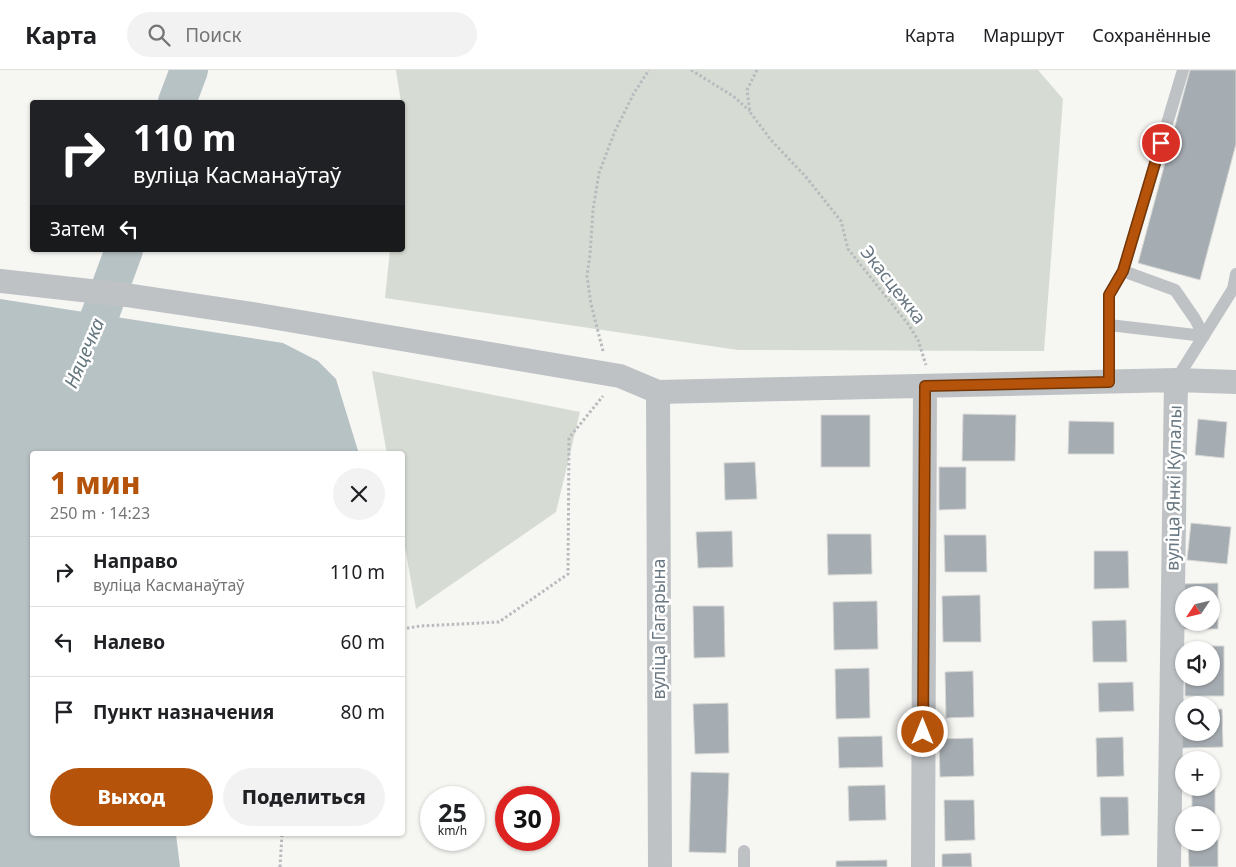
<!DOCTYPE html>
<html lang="ru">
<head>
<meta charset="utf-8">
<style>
  :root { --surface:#fff; --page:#f2f2f2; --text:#202124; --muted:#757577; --line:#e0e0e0; --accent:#b45309 }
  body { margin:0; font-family:"Noto Sans",sans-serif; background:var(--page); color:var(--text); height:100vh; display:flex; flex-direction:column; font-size:19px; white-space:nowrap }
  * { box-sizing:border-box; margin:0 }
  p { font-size:16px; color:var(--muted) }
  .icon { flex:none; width:28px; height:28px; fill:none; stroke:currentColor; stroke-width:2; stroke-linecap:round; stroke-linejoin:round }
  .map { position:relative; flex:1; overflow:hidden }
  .drawer { position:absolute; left:30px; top:381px; width:375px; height:385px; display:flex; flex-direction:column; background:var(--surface); border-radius:5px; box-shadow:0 1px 4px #0004 }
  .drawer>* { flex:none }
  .guide { position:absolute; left:30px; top:30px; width:375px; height:152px; border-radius:5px; box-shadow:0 1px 4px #0004; background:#202124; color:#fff; overflow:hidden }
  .needle { width:32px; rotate:235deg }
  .tools { position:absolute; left:1175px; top:516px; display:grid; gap:10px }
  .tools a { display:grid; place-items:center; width:45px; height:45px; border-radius:50%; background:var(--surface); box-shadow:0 1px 4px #0004; font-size:25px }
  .speed { position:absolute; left:420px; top:716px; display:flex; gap:10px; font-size:25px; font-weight:700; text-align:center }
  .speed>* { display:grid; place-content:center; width:65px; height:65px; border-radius:50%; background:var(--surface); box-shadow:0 1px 4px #0004; line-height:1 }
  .speed small { font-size:12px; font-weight:400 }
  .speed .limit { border:8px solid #d22; background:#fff; color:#111 }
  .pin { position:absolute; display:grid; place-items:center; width:42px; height:42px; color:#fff; margin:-21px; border:2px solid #fff; border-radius:50%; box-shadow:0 1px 5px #0007 }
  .me { position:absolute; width:55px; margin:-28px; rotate:0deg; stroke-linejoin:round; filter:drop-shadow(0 0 4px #0008) }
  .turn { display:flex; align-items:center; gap:18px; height:105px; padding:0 20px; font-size:22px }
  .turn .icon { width:65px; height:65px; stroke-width:2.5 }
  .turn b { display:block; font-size:35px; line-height:42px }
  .then { display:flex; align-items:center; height:48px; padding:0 20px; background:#0003; gap:10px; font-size:19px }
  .round { display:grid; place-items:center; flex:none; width:52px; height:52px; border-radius:26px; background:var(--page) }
  .summary { display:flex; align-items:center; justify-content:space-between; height:85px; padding:0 20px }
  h1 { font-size:30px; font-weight:800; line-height:38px; color:var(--accent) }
  .primary-button { display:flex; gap:10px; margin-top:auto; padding:10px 20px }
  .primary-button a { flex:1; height:58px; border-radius:30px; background:var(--accent); color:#fff; font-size:20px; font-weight:800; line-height:58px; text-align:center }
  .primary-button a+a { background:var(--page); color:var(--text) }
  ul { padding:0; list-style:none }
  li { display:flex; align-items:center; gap:15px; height:70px; padding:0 20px; border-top:1px solid var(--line) }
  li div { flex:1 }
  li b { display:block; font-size:19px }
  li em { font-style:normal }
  header { display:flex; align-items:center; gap:30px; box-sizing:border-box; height:70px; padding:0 25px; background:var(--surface); border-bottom:1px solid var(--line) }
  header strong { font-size:24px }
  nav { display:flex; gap:28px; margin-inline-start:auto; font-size:18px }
  .search { width:350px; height:45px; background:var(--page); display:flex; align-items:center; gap:12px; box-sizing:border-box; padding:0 18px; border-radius:28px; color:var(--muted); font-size:19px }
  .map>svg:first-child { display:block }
</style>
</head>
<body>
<header>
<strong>Карта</strong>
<div class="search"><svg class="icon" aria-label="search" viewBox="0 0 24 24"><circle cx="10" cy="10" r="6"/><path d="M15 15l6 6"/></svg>Поиск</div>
<nav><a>Карта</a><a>Маршрут</a><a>Сохранённые</a></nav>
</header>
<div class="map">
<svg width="1236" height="797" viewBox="0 0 1236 797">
  <rect width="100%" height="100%" fill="#f6f6f3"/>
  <path fill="#d6dbd3" d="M396 0H1038L1063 29 1044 281 738 280 385 228 390 180H402V73L404 56 402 32H401Z
    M372 301 580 342 556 442 416 539 403 466 402 384H387Z"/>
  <path fill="#b7c2c5" d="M0 229 283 273 318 291 336 309 359 384H32V764H176L180 797H0Z"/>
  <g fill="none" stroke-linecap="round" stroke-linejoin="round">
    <path stroke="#b7c2c5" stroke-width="38" d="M177 32 189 0
      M41 384 100 245 124 180"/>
  </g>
  <path fill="#a6adb2" stroke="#d8d8d6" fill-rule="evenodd" d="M1190 0H1236V74L1200 210 1138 193Z
    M963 344 1016 345 1015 391H962Z
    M821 345H870V397H821Z
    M1198 349 1227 352 1224 388 1195 385Z
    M1069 351 1114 352V384H1068Z
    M755 392 757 429 725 430 724 393Z
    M939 397H966V439L939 440Z
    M1191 453 1231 457 1227 494 1187 490Z
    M732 461 733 497 698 498 696 462Z
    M827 464H871L872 504 828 505Z
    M944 465H986L987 502H945Z
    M1094 481H1128L1129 518 1094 519Z
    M1218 513V559H1179V514ZM1184 525H1211V552H1184Z
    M980 525 981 572H943L942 526Z
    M877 531 878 579 834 580 833 532Z
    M693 536H724L725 587 694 588Z
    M1126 550 1127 592H1093L1092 551Z
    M1185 576H1224V626H1185V608H1211V580H1185Z
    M869 598 870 648 836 649 835 599Z
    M973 601 974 647 946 648 945 602Z
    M1133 612 1134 641 1099 642 1098 613Z
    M728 633 729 683 695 684 693 634Z
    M1222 639 1223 677 1181 678V640H1184V662H1211V640Z
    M882 666 883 697 839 698 838 667Z
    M1123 667 1124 706 1097 707 1096 668Z
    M973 668 974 706 940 707 939 669Z
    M691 702 729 703 726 783 689 782Z
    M1211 705H1215V745H1192V718H1211Z
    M885 715 886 750 849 751 848 716Z
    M1100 727H1128L1129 765 1101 766Z
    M944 730H974L975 770 945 771Z
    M1211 770H1218V797H1189L1188 772H1211Z
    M971 783 972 797H942V784Z
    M887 790V797H836V791Z"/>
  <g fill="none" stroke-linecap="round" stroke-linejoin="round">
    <path stroke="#b8bbbd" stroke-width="3" stroke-dasharray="2.5 2.5" stroke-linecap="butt" d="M691 0 733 26 750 41
      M757 0 747 20 750 42 771 70 806 107 841 151 848 179 908 254 918 270 926 295
      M603 281 591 234 587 206 590 185 593 140 599 103 615 61 634 23 649 0
      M402 559 420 556 499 552 568 504 569 368 603 326
      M270 765 271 764
      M280 797 282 764"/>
    <path stroke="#bec2c5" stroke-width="12" d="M1123 201 1183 0
      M1176 310 1233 219 1236 204
      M1109 312V225L1123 201 1175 220 1195 249 1204 266 1109 255
      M744 797V781"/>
    <path stroke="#bec2c5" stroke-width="24" d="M0 211 126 225 253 244 620 306 658 322 1176 310 1236 312
      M658 322 660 797
      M923 797 925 316
      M1169 797 1176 310"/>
  </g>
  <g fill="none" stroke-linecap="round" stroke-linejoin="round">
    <defs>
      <path id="route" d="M923 662 925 316 1109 312V225L1123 201 1161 73"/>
    </defs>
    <use href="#route" stroke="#753606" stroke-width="12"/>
    <use href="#route" stroke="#b45309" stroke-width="9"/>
  </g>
  <g text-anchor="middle" stroke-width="5" stroke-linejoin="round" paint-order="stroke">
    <g font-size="18" fill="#687781" stroke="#fff">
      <text transform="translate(893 215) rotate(52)" y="6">Экасцежка</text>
      <text transform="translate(1174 418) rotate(-89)" y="6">вуліца Янкі Купалы</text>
      <text transform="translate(659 559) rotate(-90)" y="6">вуліца Гагарына</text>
    </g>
    <g font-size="19" font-style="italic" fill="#64777e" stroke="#fff">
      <text transform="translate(84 283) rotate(-67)" y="7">Няцечка</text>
    </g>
  </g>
</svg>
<div class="tools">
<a><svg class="needle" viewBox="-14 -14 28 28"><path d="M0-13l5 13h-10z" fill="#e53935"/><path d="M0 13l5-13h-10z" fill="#757577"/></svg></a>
<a><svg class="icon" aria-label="sound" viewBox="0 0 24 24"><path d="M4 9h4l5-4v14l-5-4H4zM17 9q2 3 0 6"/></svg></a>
<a><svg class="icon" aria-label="search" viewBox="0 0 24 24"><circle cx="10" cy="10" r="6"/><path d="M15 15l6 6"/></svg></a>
<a>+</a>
<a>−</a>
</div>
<div class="speed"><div>25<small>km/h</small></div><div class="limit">30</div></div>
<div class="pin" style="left:1161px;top:73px;background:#d93025"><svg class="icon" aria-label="arrive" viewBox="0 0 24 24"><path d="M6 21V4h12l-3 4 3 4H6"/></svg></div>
<svg class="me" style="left:923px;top:662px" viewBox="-20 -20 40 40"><circle r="17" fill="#b45309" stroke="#fff" stroke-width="3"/><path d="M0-11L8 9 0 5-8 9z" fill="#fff"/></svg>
<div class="guide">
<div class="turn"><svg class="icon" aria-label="right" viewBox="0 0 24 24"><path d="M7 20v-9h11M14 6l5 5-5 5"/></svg><div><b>110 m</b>вуліца Касманаўтаў</div></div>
<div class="then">Затем<svg class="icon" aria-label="left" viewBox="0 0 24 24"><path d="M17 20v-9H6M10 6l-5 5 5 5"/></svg></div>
</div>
<section class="drawer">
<div class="summary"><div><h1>1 мин</h1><p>250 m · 14:23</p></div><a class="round"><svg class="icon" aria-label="close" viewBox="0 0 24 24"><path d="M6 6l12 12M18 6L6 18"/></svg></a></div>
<ul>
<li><svg class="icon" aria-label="right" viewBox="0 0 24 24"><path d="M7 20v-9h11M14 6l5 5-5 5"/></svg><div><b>Направо</b><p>вуліца Касманаўтаў</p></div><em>110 m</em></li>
<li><svg class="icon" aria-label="left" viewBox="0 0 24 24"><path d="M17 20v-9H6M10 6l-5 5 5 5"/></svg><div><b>Налево</b></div><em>60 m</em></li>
<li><svg class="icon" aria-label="arrive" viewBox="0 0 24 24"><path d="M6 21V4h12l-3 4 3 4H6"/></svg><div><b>Пункт назначения</b></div><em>80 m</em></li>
</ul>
<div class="primary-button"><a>Выход</a><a>Поделиться</a></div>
</section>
</div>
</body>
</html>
